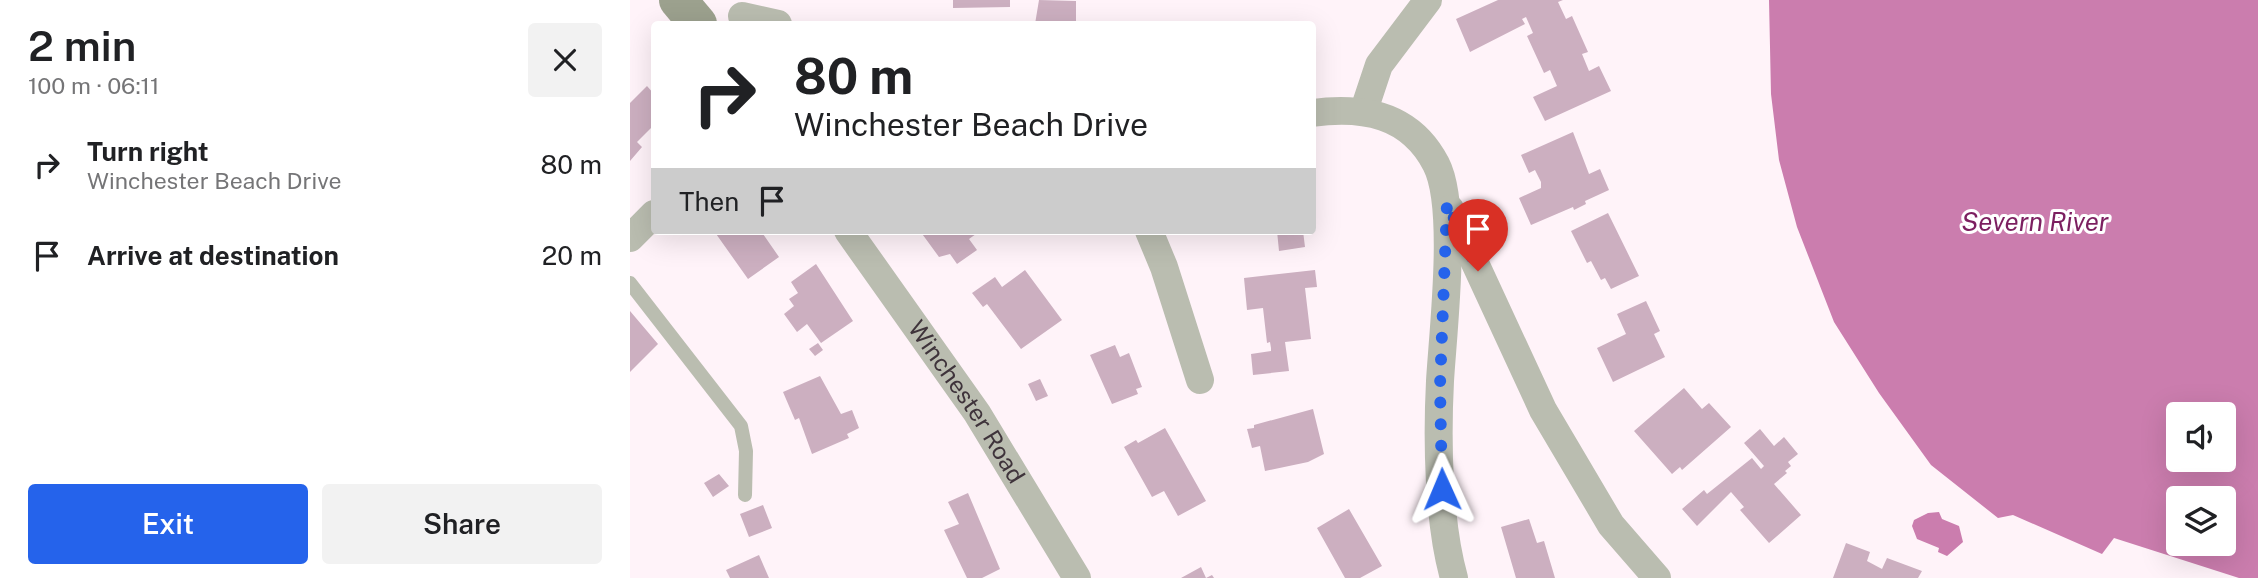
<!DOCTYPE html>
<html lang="en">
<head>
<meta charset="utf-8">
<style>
  :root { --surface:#fff; --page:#f2f2f2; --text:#202124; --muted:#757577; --accent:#2563eb }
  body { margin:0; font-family:"Public Sans",sans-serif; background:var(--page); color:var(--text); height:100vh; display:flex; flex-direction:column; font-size:26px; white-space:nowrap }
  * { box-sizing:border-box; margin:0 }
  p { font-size:23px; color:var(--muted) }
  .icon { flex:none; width:38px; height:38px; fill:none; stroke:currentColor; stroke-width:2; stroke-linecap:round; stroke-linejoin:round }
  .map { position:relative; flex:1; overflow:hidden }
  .drawer { display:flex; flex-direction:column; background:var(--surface); width:630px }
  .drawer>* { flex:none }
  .guide { position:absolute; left:21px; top:21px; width:665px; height:214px; border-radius:7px; box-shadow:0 7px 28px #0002; background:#fff; color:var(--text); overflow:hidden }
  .fabs { position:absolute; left:1536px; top:402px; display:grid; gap:14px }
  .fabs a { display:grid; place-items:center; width:70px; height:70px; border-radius:7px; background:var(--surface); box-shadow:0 7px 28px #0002; font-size:35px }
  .pin { position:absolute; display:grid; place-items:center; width:60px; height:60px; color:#fff; margin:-72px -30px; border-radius:50% 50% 50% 0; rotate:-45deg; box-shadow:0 0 7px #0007 }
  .pin .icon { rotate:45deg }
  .me { position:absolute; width:77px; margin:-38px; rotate:359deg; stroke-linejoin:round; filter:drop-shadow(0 0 5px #0008) }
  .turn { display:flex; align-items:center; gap:24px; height:147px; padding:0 28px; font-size:32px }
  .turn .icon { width:91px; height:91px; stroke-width:2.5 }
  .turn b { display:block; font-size:49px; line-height:60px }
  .then { display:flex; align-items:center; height:66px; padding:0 28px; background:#0003; gap:14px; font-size:26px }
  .round { display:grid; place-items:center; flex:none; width:74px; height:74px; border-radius:7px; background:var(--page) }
  .head { display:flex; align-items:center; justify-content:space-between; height:119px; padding:0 28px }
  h1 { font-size:42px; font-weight:600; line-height:52px }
  .action { display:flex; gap:14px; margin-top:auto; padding:14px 28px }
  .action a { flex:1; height:80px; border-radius:7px; background:var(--accent); color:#fff; font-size:28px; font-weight:600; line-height:80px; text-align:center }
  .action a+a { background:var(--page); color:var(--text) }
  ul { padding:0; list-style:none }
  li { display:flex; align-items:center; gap:21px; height:91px; padding:0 28px }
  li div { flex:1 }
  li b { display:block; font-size:26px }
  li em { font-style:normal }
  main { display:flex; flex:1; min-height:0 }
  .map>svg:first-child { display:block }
</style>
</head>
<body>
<main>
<section class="drawer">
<div class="head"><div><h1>2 min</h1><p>100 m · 06:11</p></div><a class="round"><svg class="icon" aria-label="close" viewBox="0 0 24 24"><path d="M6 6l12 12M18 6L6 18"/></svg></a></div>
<ul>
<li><svg class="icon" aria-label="right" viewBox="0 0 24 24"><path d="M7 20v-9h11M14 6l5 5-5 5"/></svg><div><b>Turn right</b><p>Winchester Beach Drive</p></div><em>80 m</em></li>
<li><svg class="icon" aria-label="arrive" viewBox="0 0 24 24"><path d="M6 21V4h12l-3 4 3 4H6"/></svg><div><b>Arrive at destination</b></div><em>20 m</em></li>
</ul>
<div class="action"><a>Exit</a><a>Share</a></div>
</section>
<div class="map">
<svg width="1628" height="578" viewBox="0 0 1628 578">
  <rect width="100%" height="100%" fill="#fff3f9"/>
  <path fill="#cb7dae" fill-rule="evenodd" d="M1139 0H1628V578H1609L1484 538 1472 554 1383 515 1368 518 1301 465 1249 393 1204 322 1167 227 1149 160 1141 94ZM1549 415H1594V460H1549ZM1549 499H1594V544H1549Z
    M1309 512 1312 519 1329 526 1333 542 1317 556 1308 552 1309 548 1287 539 1282 526 1284 520 1298 513Z"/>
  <path fill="#ccafc0" d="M323 0H380V7L323 8Z
    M409 0 446 1V24H405Z
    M868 0H933L928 2 936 19 942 16 958 52 952 54 959 71 969 66 981 91 915 121 903 97 927 86 920 70 914 73 897 36 903 33 896 17 892 19 895 24 840 52 826 19Z
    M17 86 24 94V119L21 122 24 125 7 142 12 147 0 161V103Z
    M943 132 959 174 970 169 979 190 955 201 956 204 944 210 943 207 901 225 889 198 911 188V182L905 170 899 173 891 155Z
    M978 213 1009 276 981 289 975 278 971 280 961 261 957 263 941 231Z
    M84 231H131L149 257 118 279Z
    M290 231H344L346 234 339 239 347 250 327 264 320 254 309 257Z
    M647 231H673L675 247 649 251Z
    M186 264 223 321 191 343 177 324 167 332 154 314 164 306 159 299 168 293 161 282Z
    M395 270 432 320 391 349 357 304 353 307 342 293 365 277 372 287Z
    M685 270 687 287 675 288 681 339 655 342 659 371 623 375 621 354 641 351V348L640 342 637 343 633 308 617 310 614 278Z
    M1016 301 1030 331 1024 334 1035 357 983 382 967 348 996 334 987 314Z
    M0 311 28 344 0 372Z
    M188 343 193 350 185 356 179 349Z
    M485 345 490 357 499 353 512 387 506 389 508 394 482 404 460 355Z
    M190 376 211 414 222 410 229 428 217 434 219 438 182 454 169 418 165 420 153 392Z
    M410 379 418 396 406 401 398 384Z
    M1054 388 1072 409 1079 403 1101 427 1052 470 1050 467 1042 474 1004 431Z
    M683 409 694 454 678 462 635 471 630 446 622 448 617 429 624 428V425Z
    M535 428 576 501 548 516 534 491 522 497 494 447 506 440 508 443Z
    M1130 429 1144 446 1154 437 1168 454 1158 462 1161 466 1155 471 1157 473 1144 484 1171 515 1139 543 1110 510 1114 507 1101 492 1067 526 1052 509 1074 490 1077 494 1122 458 1131 469 1134 466 1114 443Z
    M89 474 99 486 83 497 74 483Z
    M338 493 370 569 352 578H337L314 530 329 524 318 502Z
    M133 505 142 528 119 537 110 514Z
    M719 509 752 566 730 578H715L687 528Z
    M899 519 907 543 914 541 925 578H886L871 527Z
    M1216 543 1240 552 1237 561 1252 569 1257 558 1292 571 1288 578H1203Z
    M129 555 139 578H100L96 570Z
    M571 567 576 578 582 575 584 578H551Z"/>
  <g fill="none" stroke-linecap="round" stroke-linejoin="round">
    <path stroke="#babdb0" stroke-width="14" d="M0 283 111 426 116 451 115 495"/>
    <g stroke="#babdb0" stroke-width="28">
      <path d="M112 16 148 24"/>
      <path d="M734 110 749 65 798 0"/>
      <path d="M682 113C733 106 780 114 806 164 828 206 813 330 810 381 807 440 808 521 824 578"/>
      <path d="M820 209 913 410 981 525 1027 578"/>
      <path id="s1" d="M218 231 347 413 447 578"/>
      <path d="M519 231 534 267 570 380"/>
      <path d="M0 238 24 214"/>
    </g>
    <path stroke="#9ca18e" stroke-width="38" d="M48 0 68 24"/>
  </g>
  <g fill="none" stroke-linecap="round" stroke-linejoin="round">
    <path stroke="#2563eb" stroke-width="12" stroke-dasharray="0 21.6" d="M812 489 810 386 817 203 848 271"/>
  </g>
  <g text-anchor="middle" stroke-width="6" stroke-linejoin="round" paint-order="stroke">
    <g font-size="24" fill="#3f343b" stroke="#fff">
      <text dy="8" stroke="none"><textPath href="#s1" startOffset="208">Winchester Road</textPath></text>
    </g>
    <g font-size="26" font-style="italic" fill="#7c1f60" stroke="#fff">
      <text x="1405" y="231">Severn River</text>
    </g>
  </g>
</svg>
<div class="fabs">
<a><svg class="icon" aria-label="sound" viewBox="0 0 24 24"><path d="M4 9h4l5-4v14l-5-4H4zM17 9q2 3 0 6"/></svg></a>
<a><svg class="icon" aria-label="layers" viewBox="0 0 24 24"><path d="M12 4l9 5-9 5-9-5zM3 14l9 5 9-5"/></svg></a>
</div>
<div class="pin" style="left:848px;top:271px;background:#d93025"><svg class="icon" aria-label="arrive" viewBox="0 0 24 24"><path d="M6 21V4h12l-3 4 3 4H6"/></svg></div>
<svg class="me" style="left:812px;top:489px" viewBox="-20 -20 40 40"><path d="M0-17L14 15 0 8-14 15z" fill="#2563eb" stroke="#fff" stroke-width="4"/></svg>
<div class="guide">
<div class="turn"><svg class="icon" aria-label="right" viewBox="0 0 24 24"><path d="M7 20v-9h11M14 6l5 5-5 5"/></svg><div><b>80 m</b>Winchester Beach Drive</div></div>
<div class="then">Then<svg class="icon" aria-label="arrive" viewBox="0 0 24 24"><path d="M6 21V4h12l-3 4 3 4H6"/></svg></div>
</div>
</div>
</main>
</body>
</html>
